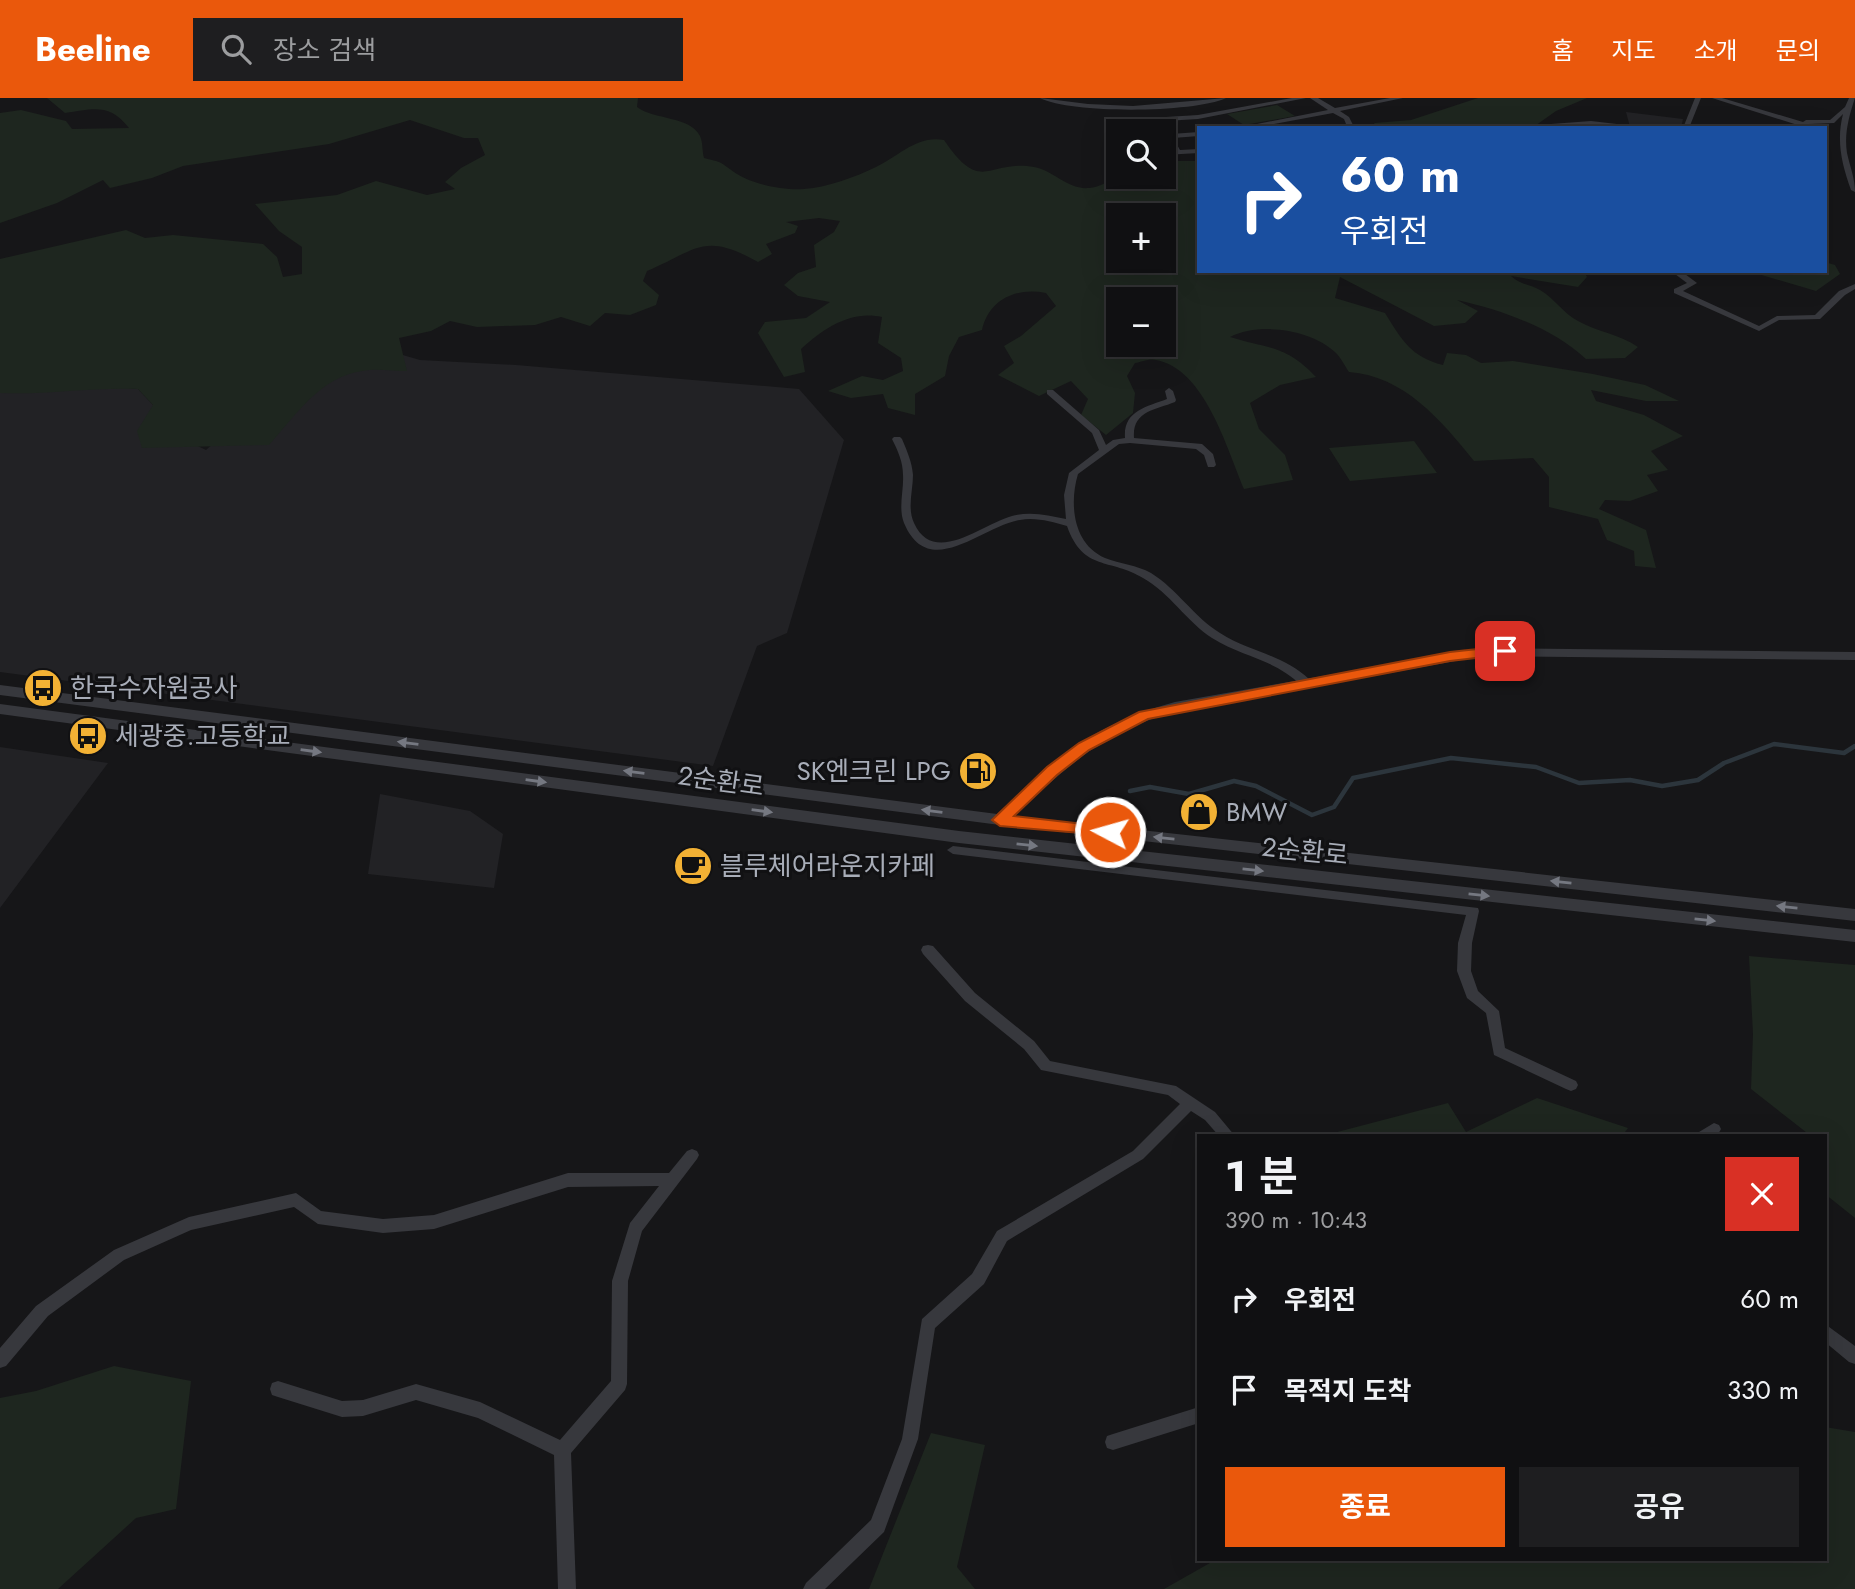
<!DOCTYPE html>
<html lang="ko">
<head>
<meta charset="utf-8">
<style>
  :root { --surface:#101012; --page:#1e1e20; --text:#f1f3f6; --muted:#9c9d9f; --line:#303032; --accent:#ea580c }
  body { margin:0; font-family:Jost,"Noto Sans KR",sans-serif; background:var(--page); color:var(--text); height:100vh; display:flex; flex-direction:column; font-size:26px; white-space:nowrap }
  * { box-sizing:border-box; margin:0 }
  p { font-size:23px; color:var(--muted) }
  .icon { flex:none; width:38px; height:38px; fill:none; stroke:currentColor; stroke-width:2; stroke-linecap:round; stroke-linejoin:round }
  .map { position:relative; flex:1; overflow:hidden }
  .drawer { position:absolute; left:1197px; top:1036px; width:630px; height:427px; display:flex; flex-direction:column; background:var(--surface); border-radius:0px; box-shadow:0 7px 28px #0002,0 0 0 2px var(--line) }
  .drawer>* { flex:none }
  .guide { position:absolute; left:1197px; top:28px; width:630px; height:147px; border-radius:0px; box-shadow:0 7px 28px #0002,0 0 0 2px var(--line); background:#1a4fa0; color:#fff; overflow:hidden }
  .fabs { position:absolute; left:1106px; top:21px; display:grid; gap:14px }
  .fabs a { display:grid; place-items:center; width:70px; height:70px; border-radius:0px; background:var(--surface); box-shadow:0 7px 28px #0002,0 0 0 2px var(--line); font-size:35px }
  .pin { position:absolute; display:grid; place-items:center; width:60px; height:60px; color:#fff; margin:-30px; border-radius:14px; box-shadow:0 4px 10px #0006 }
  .me { position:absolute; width:77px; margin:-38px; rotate:276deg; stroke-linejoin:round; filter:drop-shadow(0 0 5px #0008) }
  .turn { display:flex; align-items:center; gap:24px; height:147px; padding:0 28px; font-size:32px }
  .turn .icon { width:91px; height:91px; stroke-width:2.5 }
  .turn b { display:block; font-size:49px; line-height:60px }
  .round { display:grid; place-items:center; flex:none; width:74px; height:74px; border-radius:0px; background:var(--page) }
  .overview { display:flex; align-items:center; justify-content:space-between; height:119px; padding:0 28px }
  h1 { font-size:42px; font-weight:700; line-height:52px }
  .action { display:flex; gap:14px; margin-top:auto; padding:14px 28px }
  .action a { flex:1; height:80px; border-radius:0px; background:var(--accent); color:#fff; font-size:28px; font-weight:700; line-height:80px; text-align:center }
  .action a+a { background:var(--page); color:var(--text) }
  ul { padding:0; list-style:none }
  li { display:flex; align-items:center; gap:21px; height:91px; padding:0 28px }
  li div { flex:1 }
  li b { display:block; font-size:26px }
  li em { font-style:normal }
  header { display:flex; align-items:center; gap:42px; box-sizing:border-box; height:98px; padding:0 35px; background:var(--accent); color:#fff }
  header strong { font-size:33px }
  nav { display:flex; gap:38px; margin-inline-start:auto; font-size:24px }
  .search { width:490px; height:63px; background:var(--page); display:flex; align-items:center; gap:18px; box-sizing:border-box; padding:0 24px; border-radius:0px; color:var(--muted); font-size:26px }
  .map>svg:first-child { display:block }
</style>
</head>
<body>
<header>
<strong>Beeline</strong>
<div class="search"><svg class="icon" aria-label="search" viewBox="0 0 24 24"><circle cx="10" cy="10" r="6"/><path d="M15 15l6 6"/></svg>장소 검색</div>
<nav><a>홈</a><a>지도</a><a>소개</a><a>문의</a></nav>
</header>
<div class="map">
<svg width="1855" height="1491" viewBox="0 0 1855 1491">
  <rect width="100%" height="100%" fill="#161618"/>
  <path fill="#222225" d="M1626 14 1683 21 1681 30 1630 29Z
    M375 249 420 262 516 267 799 291 844 342 787 535 757 548 713 668 0 574V287L65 284 138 291 153 307 158 329 206 352 237 324 313 274Z
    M0 649 108 665 0 810Z
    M380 696 470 713 503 736 494 790 368 776Z"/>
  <path fill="#1e261f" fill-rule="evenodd" d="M47 0H638L637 9C654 22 690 18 700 38 703 44 702 53 704 60 726 65 720 65 737 76 752 86 786 93 804 91 829 89 855 79 876 69 899 58 917 37 944 42 982 98 988 61 1034 69 1053 72 1068 92 1089 90 1100 90 1110 81 1120 79 1133 76 1150 79 1164 79V63H1199V173H1584L1587 179 1578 189 1511 178C1520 187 1530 186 1540 192 1554 200 1563 215 1578 223 1598 234 1619 236 1638 249L1625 260 1586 261C1553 230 1502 212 1457 202L1478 213 1465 225 1434 228 1340 179 1335 200 1385 215C1402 242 1411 259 1443 267L1447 255 1466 257 1481 265 1513 263 1593 276 1645 287 1679 303H1646L1591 292 1596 303 1644 317 1683 338 1651 353 1668 372 1647 377 1658 393 1630 403 1605 402 1599 411 1646 432 1656 470 1635 468 1634 453 1607 442 1598 421 1549 409V379L1533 360 1474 363C1441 322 1404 278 1349 274 1345 268 1341 260 1336 255 1311 231 1260 224 1230 239 1269 251 1286 247 1316 279L1280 287 1250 305 1259 331 1285 357 1293 382 1244 391C1227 351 1205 271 1156 262 1150 260 1141 264 1135 265L1127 278 1135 295 1133 315 1106 337 1081 317 1088 301 1071 283 1039 298 998 277 1014 265 1004 248 1021 238 1056 208 1046 195C1017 189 989 201 982 232L959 239 949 258 945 278 915 296V317L888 310 883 296 851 300 828 293 862 278 883 282 903 273 901 260 878 245 882 219C851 212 824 230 801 251L805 274 784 279 758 235 765 224 806 220 830 204 798 198 784 187 798 175 816 169 814 147 834 134 840 123 819 120 786 124 798 128 795 135 766 146 772 156 758 164C703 133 697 152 647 173L643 183 659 197 656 207 630 217 605 215 590 228 561 219 535 227 477 229 450 223 431 233 399 240 407 273C392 273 376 270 362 273 320 279 296 317 269 347L142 350 137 333 153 307 138 291C91 289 46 297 0 295V161L126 132 145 140 173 137 263 146 277 159 283 179 302 176V149L279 133 255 106 337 97 376 83 427 97 455 91 445 84 461 70 485 57 478 40H464L410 22 329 46 183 68 152 80 110 90 103 82 57 105 0 125V15L21 12 66 23 72 31 129 30C109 5 94 11 65 15ZM1118 117H1164V163H1118ZM1118 201H1164V247H1118Z
    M1478 0H1587L1556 13 1532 30H1368L1375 25 1411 22Z
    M1277 7 1295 18 1244 27 1227 16Z
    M1825 164 1835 167 1840 176 1816 193 1748 173H1825Z
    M1414 343 1437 375 1350 383 1329 350Z
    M1749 858 1855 867V1120L1825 1096V1038H1811L1751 991 1753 936Z
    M1537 1000 1628 1030 1622 1038H1322L1448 1005 1466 1034Z
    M114 1268 191 1283 176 1411 136 1420 58 1491H0V1300L36 1293Z
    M1825 1329 1855 1334V1491H1164L1217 1461H1825Z
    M931 1335 985 1347 957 1469 975 1491H869Z"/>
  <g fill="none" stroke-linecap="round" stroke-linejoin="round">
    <path stroke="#2c353c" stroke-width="4.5" d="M1130 693 1150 689 1189 696 1234 683 1256 688 1312 717 1334 709 1353 680 1451 660 1536 669 1579 685 1630 682 1662 688 1698 682 1724 665 1774 646 1844 655 1855 648"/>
    <path fill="#37383d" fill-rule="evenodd" d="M1040 0 1088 6 1133 8 1226 0C1194 15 1072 16 1040 0Z
      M1292 0H1306L1198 21 1165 23 1171 36 1199 34V38L1173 40 1180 52 1199 51V55L1164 57V53L1173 52 1158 23 1134 25 1131 23 1134 21 1198 17Z
      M1310 0H1318L1335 10 1390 0H1403L1340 13 1349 19 1353 27 1350 30H1341L1346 26 1344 21 1333 15 1252 30H1237L1328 12Z
      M1695 0H1701L1689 30H1683Z
      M1712 0H1722L1803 24 1806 22H1830L1845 9 1849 0H1855C1849 18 1844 36 1847 55 1850 69 1855 80 1855 94L1851 92C1842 67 1836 43 1843 16L1834 25 1809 26 1818 30H1807Z
      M1591 23 1634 28 1637 30 1591 27 1554 30 1548 28 1551 26Z
      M1671 173H1681L1697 185 1683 193 1759 228 1777 218 1815 217 1839 193 1855 186V191L1845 197 1820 221 1779 222 1759 233 1674 195V191L1687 185Z
      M1169 290 1173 293 1176 302 1175 304C1155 312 1132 313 1134 340L1202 346 1213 356 1216 367 1214 369H1208L1204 357 1196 351 1130 345 1119 346 1078 376C1069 406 1073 446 1105 460 1120 466 1137 467 1151 475 1177 491 1194 519 1220 535 1251 555 1281 555 1310 582L1311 585 1310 588H1302C1273 560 1244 560 1212 540 1186 523 1170 495 1143 480 1111 460 1083 474 1067 428 1052 424 1036 419 1020 422 982 428 929 484 904 425 898 410 904 392 903 377 903 364 898 353 892 341L894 339H900L902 341C907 353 912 364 913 377 913 392 907 410 914 425 934 469 982 426 1012 418 1030 413 1048 417 1066 421L1064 397 1069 375 1099 352 1092 335 1047 296V292H1053L1099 332 1106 347 1113 342 1125 340C1123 313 1146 309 1167 301L1165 293Z
      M953 748 1478 810 1479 813 1472 845 1471 873 1478 893 1499 913 1505 950 1576 983 1578 987 1576 991 1571 993 1566 991 1494 957 1486 915 1467 900 1457 873 1458 845 1466 817 953 756 947 752Z
      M928 847 933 848 975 895 1034 943 1050 963 1176 988 1215 1014 1235 1038H1219L1205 1022 1191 1013 1143 1061 1007 1143 984 1186 935 1230 918 1341 884 1434 825 1491H803L806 1485 871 1422 902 1341 922 1221 972 1176 997 1133 1133 1053 1180 1006 1168 997 1041 972 1024 951 965 903 923 856 921 852 923 848Z
      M1714 1025 1719 1027 1721 1031C1717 1041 1706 1038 1697 1038L1699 1034Z
      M692 1051 697 1053 699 1057 697 1061 642 1133 628 1183 627 1286 625 1292 571 1355 576 1491H558L554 1357 478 1320 416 1302 363 1318 342 1319 278 1299 272 1297 270 1291 272 1285 278 1283 342 1303 363 1302 416 1286 480 1304 560 1342 611 1283 612 1183 630 1125 659 1088 568 1089 434 1131 383 1135 318 1126 294 1109 191 1132 124 1162 48 1218 6 1268 0 1270V1250L36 1208 114 1152 189 1119 296 1095 321 1113 383 1121 434 1117 568 1075H669L687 1053Z
      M1825 1226 1855 1248V1266L1849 1264 1825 1244Z
      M1199 1309V1325L1113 1352 1107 1350 1105 1344 1107 1338 1113 1336Z"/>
    <path fill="#37383d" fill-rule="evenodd" d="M1483 550 1855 554V562L1483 558 1175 614C1105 632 1065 670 1014 718L1855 811V823L1000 727 0 597V587L997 716C1012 703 1026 688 1041 675 1080 640 1124 618 1175 604Z
      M0 606 959 733 1855 832V844L959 745 0 616Z"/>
  </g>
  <defs><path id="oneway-solid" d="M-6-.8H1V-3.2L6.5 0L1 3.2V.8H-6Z" transform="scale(1.75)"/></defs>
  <g fill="#757881">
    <use href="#oneway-solid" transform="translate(408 645) rotate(-173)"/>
    <use href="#oneway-solid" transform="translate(311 653) rotate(8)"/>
    <use href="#oneway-solid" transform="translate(634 674) rotate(-173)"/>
    <use href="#oneway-solid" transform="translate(536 683) rotate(8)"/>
    <use href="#oneway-solid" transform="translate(762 713) rotate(8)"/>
    <use href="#oneway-solid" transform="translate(932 713) rotate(-173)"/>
    <use href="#oneway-solid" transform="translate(1164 740) rotate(-174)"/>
    <use href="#oneway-solid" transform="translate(1027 747) rotate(6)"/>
    <use href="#oneway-solid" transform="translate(1253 772) rotate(6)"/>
    <use href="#oneway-solid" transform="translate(1561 784) rotate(-174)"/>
    <use href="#oneway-solid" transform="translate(1479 797) rotate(6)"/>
    <use href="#oneway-solid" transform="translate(1787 809) rotate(-174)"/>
    <use href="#oneway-solid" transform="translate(1705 822) rotate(6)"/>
  </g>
  <path fill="#ea580c" stroke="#983908" stroke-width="2" d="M1505 548 1512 553 1510 556 1450 563 1148 621 1089 652 1057 677 1014 718 1110 729 1118 734 1116 738 1000 728 992 722 1047 669 1079 645 1139 614 1450 554Z"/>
  <defs>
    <symbol id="bus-disc" viewBox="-11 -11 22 22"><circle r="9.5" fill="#f2b134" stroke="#111113"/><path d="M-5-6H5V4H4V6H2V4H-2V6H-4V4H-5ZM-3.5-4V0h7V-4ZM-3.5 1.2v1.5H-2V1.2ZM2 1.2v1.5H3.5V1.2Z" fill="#111"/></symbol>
    <symbol id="fuel-disc" viewBox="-11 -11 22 22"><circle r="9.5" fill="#f2b134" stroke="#111113"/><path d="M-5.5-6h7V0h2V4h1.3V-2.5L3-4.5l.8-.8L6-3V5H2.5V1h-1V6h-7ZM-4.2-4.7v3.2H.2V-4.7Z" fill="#111"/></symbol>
    <symbol id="shop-disc" viewBox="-11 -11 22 22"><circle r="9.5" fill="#f2b134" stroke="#111113"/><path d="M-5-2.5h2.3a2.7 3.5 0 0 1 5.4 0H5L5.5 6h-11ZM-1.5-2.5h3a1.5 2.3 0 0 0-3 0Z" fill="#111"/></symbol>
    <symbol id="cafe-disc" viewBox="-11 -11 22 22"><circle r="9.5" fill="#f2b134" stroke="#111113"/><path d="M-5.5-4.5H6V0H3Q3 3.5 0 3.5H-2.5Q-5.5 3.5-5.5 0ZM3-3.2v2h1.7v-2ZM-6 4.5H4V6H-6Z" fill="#111"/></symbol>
  </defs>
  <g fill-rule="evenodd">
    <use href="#bus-disc" x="21" y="568" width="44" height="44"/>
    <use href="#bus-disc" x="66" y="616" width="44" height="44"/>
    <use href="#fuel-disc" x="956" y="651" width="44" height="44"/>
    <use href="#shop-disc" x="1177" y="692" width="44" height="44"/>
    <use href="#cafe-disc" x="671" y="746" width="44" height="44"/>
  </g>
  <g text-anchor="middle" stroke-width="6" stroke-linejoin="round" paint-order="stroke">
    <g font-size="26" fill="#a8adb8" stroke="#111113" text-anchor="start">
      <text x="70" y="599">한국수자원공사</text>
      <text x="115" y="647">세광중.고등학교</text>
      <text x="951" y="682" text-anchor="end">SK엔크린 LPG</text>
      <text x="1226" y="723">BMW</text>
      <text x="720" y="777">블루체어라운지카페</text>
    </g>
    <g font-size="26" fill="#a8adb8" stroke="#111113">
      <text transform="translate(721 683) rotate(8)" y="9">2순환로</text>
      <text transform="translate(1305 753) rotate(6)" y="9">2순환로</text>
    </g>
  </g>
</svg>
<div class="fabs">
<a><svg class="icon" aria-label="search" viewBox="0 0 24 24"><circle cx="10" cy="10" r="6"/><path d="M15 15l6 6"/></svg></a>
<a>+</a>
<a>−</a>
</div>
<div class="pin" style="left:1505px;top:553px;background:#d93025"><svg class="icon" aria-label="arrive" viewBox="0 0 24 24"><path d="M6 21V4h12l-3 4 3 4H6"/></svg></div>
<svg class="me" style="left:1110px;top:734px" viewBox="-20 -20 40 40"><circle r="17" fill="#ea580c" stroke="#fff" stroke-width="3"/><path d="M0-11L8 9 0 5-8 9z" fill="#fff"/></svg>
<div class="guide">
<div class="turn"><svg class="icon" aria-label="right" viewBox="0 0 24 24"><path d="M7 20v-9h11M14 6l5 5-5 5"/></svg><div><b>60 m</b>우회전</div></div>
</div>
<section class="drawer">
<div class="overview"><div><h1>1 분</h1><p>390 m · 10:43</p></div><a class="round" style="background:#d93025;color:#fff"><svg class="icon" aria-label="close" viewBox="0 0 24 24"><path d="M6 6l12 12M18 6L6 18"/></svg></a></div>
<ul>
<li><svg class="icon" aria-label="right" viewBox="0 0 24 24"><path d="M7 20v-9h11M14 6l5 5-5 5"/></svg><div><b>우회전</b></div><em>60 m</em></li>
<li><svg class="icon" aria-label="arrive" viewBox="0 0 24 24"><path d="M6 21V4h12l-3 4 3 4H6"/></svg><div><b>목적지 도착</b></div><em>330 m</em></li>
</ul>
<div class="action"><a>종료</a><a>공유</a></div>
</section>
</div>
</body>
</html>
